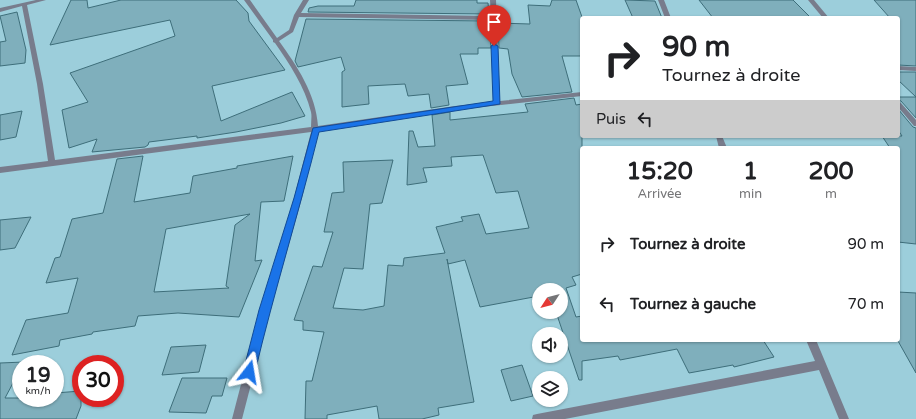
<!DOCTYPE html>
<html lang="fr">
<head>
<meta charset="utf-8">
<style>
  :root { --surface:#fff; --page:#f2f2f2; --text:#202124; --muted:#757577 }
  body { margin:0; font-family:"Varela Round",sans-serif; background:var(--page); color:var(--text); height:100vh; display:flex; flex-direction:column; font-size:15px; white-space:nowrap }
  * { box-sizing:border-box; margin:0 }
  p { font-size:13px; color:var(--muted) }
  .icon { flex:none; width:22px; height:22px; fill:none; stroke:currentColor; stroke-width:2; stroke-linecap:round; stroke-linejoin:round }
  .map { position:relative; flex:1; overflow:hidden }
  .sheet { position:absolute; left:580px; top:146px; width:320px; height:196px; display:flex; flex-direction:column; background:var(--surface); border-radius:4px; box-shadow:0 1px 3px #0004 }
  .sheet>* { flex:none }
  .hud { position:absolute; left:580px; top:16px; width:320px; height:122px; border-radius:4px; box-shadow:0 1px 3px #0004; background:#fff; color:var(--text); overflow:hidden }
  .needle { width:26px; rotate:234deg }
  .fabs { position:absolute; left:532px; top:283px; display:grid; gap:8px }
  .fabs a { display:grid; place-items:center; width:36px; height:36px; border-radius:50%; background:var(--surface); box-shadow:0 1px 3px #0004; font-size:20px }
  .speed { position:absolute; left:12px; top:355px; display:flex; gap:8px; font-size:20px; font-weight:700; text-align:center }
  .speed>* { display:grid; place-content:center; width:52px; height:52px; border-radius:50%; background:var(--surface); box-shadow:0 1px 3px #0004; line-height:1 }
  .speed small { font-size:10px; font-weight:400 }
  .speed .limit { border:6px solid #d22; background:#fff; color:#111 }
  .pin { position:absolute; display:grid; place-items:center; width:34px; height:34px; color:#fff; margin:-41px -17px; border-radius:50% 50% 50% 0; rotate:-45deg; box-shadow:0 0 4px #0007 }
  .pin .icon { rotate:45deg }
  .me { position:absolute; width:44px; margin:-22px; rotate:14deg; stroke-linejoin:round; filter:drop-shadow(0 0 3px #0008) }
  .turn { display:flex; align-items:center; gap:14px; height:84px; padding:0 16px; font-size:18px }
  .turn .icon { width:52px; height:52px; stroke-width:2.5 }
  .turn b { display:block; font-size:28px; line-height:34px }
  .then { display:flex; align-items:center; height:38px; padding:0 16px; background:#0003; gap:8px; font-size:15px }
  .eta { display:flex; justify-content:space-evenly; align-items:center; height:68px; text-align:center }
  .eta b { font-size:24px; font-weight:700; line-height:28px }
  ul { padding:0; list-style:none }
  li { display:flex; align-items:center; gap:12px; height:60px; padding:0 16px }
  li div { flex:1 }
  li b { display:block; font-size:15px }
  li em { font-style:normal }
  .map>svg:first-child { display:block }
</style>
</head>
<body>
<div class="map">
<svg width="916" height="419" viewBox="0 0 916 419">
  <rect width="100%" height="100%" fill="#9ccedb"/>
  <path fill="#7fafbc" stroke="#3e6e7a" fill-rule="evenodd" d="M71 0H87L88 8 121 0H236L248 13 249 21 285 70 212 86 221 121 292 92 305 116 281 123 236 132 197 138V136L149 142 148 145 145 147 92 152 97 139 69 148 62 110 88 102 70 73 175 36 170 20 50 45Z
    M356 0H477V3H488L489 14 308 12 309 8 318 6H354Z
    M552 0H576L582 17V56H562L572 92 522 97 512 74 508 49 499 48 498 23 530 24 528 5 550 6Z
    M625 0 655 1 662 18H633Z
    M699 0H793L811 18H713Z
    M874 0H916V66L898 65V18H890Z
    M17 12 26 50 25 63 0 66V42L6 41 0 16Z
    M306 19 489 21 491 48H478V54H460L468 84 446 86 449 105 431 108 429 94 408 96 405 84 368 86 369 104 342 107V72L345 70 341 57 298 67 295 61Z
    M898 72H916V118L901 101 898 100V97H916L898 80Z
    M574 98 576 105 582 104V274L572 277 576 285 566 288 576 317 582 316V340H763L774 357 734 367 733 365 689 373 677 349 620 360 618 356 582 361V380H579L556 312H561V290H539V296L480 307 465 260 448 264 447 259 474 402 438 408 439 415 422 419H379L377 406 327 415V419H305L306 381H312L324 332 303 330V321L294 320 313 266 322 267 333 232H324L332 193 344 192 343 162 393 160 382 203 370 204 363 269 344 268 333 308 363 310 384 306 388 265 403 266 404 258 445 253 436 227 463 221 461 217 479 214 486 234 529 228 518 191 496 193 483 155 451 157 452 166 423 168 427 182 407 185 409 131H413L418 147 435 146 432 115 450 112V120L528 112 525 104Z
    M898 109 913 127 916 128V244L898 242V148H890L882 136H902L898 130Z
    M22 111 16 137 0 140V115Z
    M143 156 134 202 190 193 193 176 237 168V166L293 156 284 201 261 202 255 261 262 260 239 317 178 313 138 316 135 326 93 332 92 334 60 340 59 346 12 355 26 320 68 313 78 278 46 283 55 258 60 257 72 219 103 213 117 159ZM250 214 235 225 226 286 229 288 154 292 166 229Z
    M31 217 15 248 0 250V220Z
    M898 292 916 293V373L898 341Z
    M206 345 199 372 162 375 171 347Z
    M24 362 21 364V368L5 398H55V393L81 391V406L76 419H0V363Z
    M522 365 533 396 511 401 501 370Z
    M182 378H227L222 396H212L206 413 169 412Z"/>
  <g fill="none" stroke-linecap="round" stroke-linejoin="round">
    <path fill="#787c8c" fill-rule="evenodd" d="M36 0H46L27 5 43 84 55 160 311 127C311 122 312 116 311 112 305 87 289 63 275 43L273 42V40L244 0H250L277 38 289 30 294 15 303 0H309L301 13 491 16 490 0H496L500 101 582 92V96L455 110 318 131 302 198 270 311 242 419H232L260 311 294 198 311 132 0 173V167L48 161 37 84 22 6 0 12V8ZM299 17 491 20 494 102 455 106 318 126C316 94 297 66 279 41L293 32Z
      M658 0H664L671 18H665Z
      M808 0H814L829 18H823Z
      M898 66 916 67V71L898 70Z
      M898 101 900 102 916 120V126H914L898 107Z
      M716 136H722L727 148H719Z
      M806 340H816L849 419H839L819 370 565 419H532L533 415 537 414 815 361Z"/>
  </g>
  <path fill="#1a73e8" stroke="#114b97" d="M494 44 498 46 500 104 319 132C299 212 274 292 255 372L253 376 249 378 245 376 243 372 259 310 294 198 313 128 493 101 491 46Z"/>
</svg>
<div class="fabs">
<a><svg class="needle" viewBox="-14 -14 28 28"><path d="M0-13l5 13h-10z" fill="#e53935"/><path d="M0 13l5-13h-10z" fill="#757577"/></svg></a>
<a><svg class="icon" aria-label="sound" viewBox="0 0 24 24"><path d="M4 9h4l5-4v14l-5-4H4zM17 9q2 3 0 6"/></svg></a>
<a><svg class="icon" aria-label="layers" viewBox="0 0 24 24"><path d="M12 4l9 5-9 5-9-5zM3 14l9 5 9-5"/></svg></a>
</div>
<div class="speed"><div>19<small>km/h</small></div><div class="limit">30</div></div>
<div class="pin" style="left:494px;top:46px;background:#d93025"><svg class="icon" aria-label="arrive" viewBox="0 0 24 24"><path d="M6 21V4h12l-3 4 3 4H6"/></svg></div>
<svg class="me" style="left:249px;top:372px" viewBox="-20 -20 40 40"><path d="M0-17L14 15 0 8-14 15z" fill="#1a73e8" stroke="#fff" stroke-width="4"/></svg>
<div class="hud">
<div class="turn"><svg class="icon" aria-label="right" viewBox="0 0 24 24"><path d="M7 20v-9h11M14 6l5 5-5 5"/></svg><div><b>90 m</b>Tournez à droite</div></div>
<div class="then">Puis<svg class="icon" aria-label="left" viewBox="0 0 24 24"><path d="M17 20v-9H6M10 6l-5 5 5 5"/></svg></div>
</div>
<section class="sheet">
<div class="eta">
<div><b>15:20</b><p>Arrivée</p></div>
<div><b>1</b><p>min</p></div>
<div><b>200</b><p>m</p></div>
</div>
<ul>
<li><svg class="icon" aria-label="right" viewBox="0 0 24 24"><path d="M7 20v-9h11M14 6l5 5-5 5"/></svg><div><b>Tournez à droite</b></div><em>90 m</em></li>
<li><svg class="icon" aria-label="left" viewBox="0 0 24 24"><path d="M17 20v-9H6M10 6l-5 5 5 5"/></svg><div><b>Tournez à gauche</b></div><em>70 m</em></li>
</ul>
</section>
</div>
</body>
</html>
